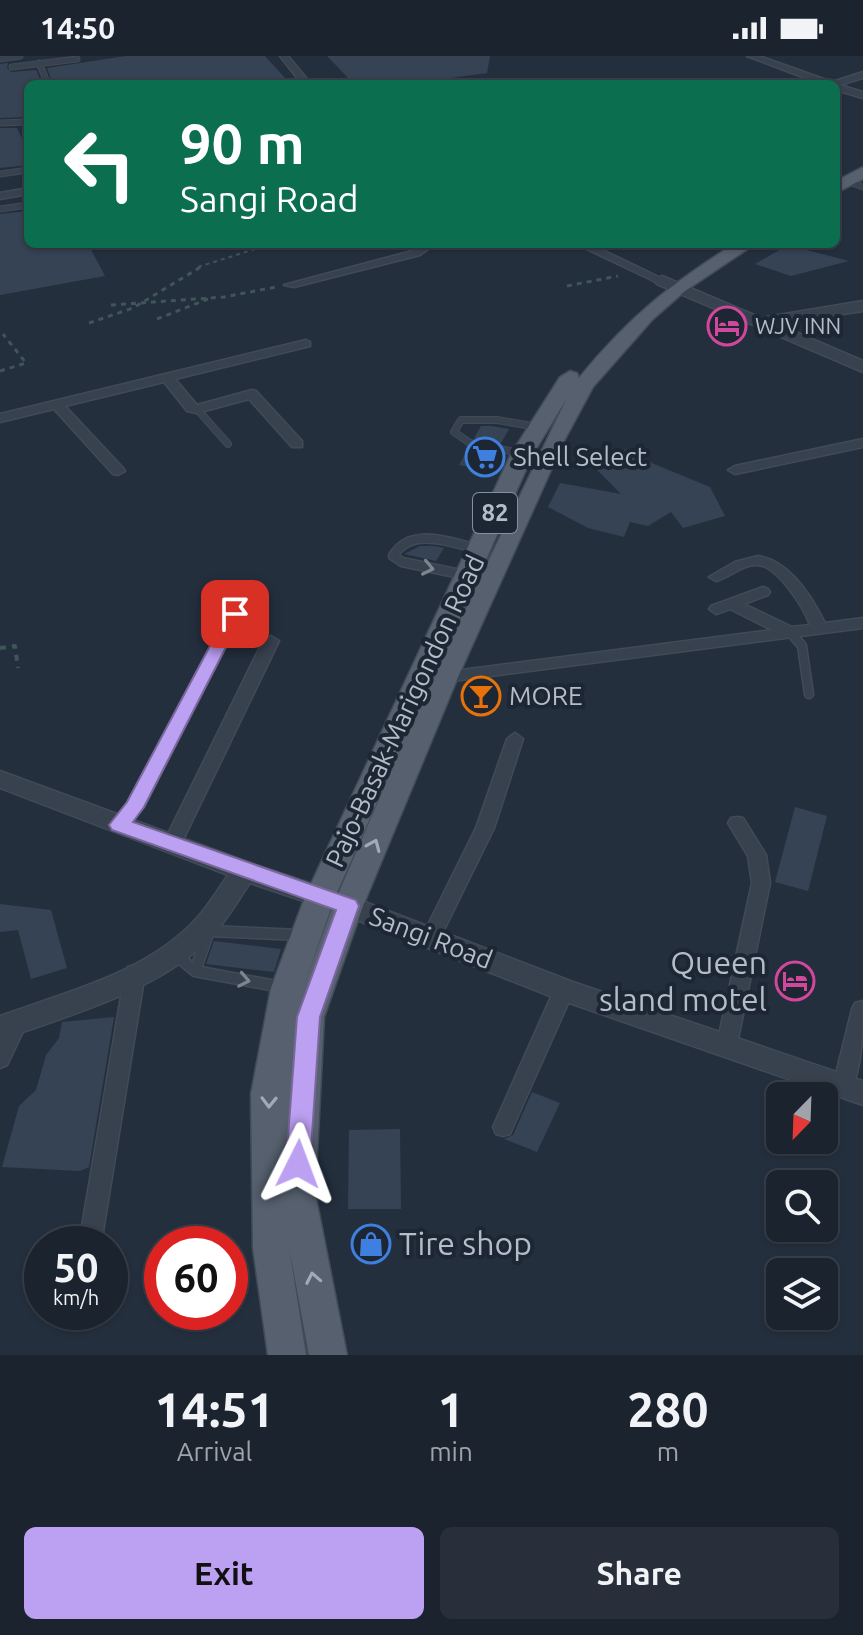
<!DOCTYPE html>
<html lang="en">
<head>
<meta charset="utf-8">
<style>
  :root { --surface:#1b232e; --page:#282f3a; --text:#f1f3f6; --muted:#a0a4aa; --line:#39404a; --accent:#bca0f2 }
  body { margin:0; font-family:Ubuntu,sans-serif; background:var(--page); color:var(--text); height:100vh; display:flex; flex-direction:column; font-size:30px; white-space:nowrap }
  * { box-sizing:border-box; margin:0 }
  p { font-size:26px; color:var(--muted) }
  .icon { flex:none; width:44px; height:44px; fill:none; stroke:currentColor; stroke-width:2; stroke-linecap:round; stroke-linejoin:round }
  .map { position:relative; height:1299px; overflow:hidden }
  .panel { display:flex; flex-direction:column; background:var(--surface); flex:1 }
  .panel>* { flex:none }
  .banner { position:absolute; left:24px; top:24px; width:816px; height:168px; border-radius:12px; box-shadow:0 2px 6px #0004,0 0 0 2px var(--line); background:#0b6e4f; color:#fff; overflow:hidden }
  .needle { width:52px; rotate:203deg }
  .fabs { position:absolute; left:766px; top:1026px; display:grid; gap:16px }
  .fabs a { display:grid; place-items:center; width:72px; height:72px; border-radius:12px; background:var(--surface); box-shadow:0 2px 6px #0004,0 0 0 2px var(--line); font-size:40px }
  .speed { position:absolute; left:24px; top:1170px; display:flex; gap:16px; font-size:40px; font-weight:700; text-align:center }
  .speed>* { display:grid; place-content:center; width:104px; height:104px; border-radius:50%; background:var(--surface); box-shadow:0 2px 6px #0004,0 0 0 2px var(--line); line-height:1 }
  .speed small { font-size:20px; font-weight:400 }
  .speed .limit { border:12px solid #d22; background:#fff; color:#111 }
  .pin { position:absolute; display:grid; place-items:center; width:68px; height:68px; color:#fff; margin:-34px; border-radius:16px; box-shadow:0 4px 12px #0006 }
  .me { position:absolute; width:88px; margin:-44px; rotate:3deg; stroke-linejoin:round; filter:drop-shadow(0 0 6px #0008) }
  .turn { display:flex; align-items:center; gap:28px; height:168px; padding:0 24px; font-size:36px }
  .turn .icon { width:104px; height:104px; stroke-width:2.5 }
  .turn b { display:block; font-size:56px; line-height:68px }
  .eta { display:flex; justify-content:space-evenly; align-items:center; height:136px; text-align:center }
  .eta b { font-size:48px; font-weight:600; line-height:56px }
  .action { display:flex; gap:16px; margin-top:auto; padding:16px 24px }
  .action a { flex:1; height:92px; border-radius:12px; background:var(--accent); color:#111; font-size:32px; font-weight:600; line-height:92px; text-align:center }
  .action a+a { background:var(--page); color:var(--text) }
  .status { display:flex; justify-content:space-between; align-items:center; height:56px; padding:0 40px; background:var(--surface); direction:ltr }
  .status svg { height:22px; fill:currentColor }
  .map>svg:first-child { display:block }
</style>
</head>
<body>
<div class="status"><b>14:50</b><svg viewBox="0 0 49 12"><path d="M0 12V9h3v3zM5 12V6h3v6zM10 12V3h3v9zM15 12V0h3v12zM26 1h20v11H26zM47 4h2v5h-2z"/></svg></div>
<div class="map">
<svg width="863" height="1299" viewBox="0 0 863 1299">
  <rect width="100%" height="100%" fill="#242f3e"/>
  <path fill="#364354" d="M126 0H265L286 23 252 28H53L47 12Z
    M327 0H490L487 17 451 22 459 28H354Z
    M8 7 7 12 11 16 36 14 42 28H28V61L0 62V8Z
    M0 72H17L28 95V109L0 112Z
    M28 155V188H88L105 220 0 239V158Z
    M788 189 849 205 791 220 755 208Z
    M481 370H491L509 373 501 387 474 382Z
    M468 393 495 398 486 414 459 409Z
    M627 393 654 408 710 431 725 460 683 472 671 456 648 470 630 466 624 481 588 472 548 451 560 427 621 438 589 406Z
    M420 490H434L444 492 436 505 404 498Z
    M795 751 827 760 808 835 775 826Z
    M0 848 51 854 67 912 31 923 18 874 0 876Z
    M214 885 281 893 274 916 206 908Z
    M114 961 89 1111 80 1115 2 1111 19 1050 36 1034 46 999 59 982 62 966Z
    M532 1036 560 1047 537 1096 504 1083 513 1079Z
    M400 1073 401 1153H348L349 1074Z"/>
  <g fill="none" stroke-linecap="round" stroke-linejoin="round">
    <defs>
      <path id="service-far3" d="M0 3 20 0
        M39 7 48 28
        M12 11 77 3
        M0 67 28 66
        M0 118 28 114
        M847 125 863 131
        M0 153 28 149"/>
      <path id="service-far2" d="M197 353 228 388
        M520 397 470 387 454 376 461 364H497L538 371
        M409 484H441"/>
      <path id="service-far1" d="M465 519 402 506 393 500C411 470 450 486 478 493
        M791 577 802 590 809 638"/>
      <path id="service" d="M175 898 195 915
        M281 931 195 915 209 875 301 879"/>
      <path id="minor" d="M280 0H288L311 28H302Z
        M747 0H759L832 26 863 16V22L840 29 863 36V42L836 34V28H821Z
        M28 132V138L0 143V137Z
        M418 188H428V193L420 199 294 231 284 229 412 195 418 192Z
        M576 188H590L667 225 658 227Z
        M306 284 310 286V290L175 323 197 349 252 334 256 335 302 385V391H292L249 343 197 357 187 355 164 326 65 350 123 412 125 415 118 419 113 418 54 353 0 366V358Z
        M863 383V391L735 418 728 414 735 410Z
        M758 500C789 504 812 541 825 567L863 562V572L445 626 437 621 445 616 772 574 730 553 716 558 709 553 711 550 763 531 768 533 770 536 768 539 744 548 792 571 810 569C804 552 777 509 757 509 743 508 729 522 716 525L709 521 735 506Z
        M235 553 242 558 144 751 125 774H113L110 769 128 747 228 558Z
        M271 580 279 585 181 788 178 793H166L163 788 263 585Z
        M515 677 523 683 494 772 437 888 430 891 423 888 421 883 476 772 507 683Z
        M737 761 743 762 766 799 770 827 737 988 734 994 727 997 720 994 717 988 752 827 748 800 728 767 731 762Z
        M135 909 142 911 145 917 101 1188H79L125 917 128 911Z
        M564 926 571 928 574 934 513 1071 510 1078 503 1080 496 1078 493 1071 554 934 557 928Z
        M862 945C863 973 863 1010 850 1036L843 1039 836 1036 833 1030 852 953 855 947Z
        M18 957 25 959 28 965 7 1009 0 1012V982L11 959Z"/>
      <path id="tertiary" d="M662 220 761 262 863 245V255L777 268 863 305V316L657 228 654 225Z
        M0 715 253 808 357 843 573 926 863 1025V1049L555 942 339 857 250 827C236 847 224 869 206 886 157 935 64 961 0 984V960C61 938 137 919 186 873 203 858 215 838 228 819L0 732Z"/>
      <path id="primary" d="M863 111V123L836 137V125Z
        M734 188H755L685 235 653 263 593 331 565 383 458 621 363 850 324 961 315 1137 347 1299H309L289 1191 306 1299H268L253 1192 251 1038 271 932 305 841 511 398 560 321 570 315 577 317 579 322C629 261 668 230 734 188ZM567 342 447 591 533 398ZM407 679 333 850 303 932 335 841Z"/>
    </defs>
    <use href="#service-far3" stroke="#414a57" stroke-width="7"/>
    <use href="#service-far2" stroke="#414a57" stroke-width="8"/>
    <use href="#service-far1" stroke="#414a57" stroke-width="11"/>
    <use href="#service" stroke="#414a57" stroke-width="13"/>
    <use href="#minor" stroke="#414a57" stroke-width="3"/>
    <use href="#tertiary" stroke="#414a57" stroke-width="3"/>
    <use href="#primary" stroke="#414a57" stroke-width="3"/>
    <path stroke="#3f5557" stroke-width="2" stroke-dasharray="4 4" stroke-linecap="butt" d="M198 211 271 188"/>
    <path stroke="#3f5557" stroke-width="3" stroke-dasharray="5 5" stroke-linecap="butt" d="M567 230 618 220
      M111 249 224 241 276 231
      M157 263 208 243
      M89 267 133 252 204 209
      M0 315 26 307 3 278"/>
    <path stroke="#3f5557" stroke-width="4" stroke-dasharray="6 6" stroke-linecap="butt" d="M0 592 15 590 18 612"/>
    <use href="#service-far3" stroke="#38414e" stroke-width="5"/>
    <use href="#service-far2" stroke="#38414e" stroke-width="6"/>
    <use href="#service-far1" stroke="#38414e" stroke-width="8"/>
    <use href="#service" stroke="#38414e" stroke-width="10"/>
    <use href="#minor" fill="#38414e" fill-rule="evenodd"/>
    <use href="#tertiary" fill="#38414e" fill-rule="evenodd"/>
    <use href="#primary" fill="#56606e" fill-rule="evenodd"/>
  </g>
  <defs><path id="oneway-chevron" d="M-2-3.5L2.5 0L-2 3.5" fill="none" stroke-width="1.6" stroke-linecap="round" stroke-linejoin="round" transform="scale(2)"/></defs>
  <g stroke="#7c8592">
    <use href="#oneway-chevron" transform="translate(428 512) rotate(12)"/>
    <use href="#oneway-chevron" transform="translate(244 924) rotate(11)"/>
  </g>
  <g stroke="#a1aab7">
    <use href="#oneway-chevron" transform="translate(374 789) rotate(-67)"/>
    <use href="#oneway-chevron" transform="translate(269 1046) rotate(91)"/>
    <use href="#oneway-chevron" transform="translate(313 1222) rotate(-101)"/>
  </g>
  <path fill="#bca0f2" stroke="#7a689d" stroke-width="2" d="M235 553 243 558 144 751 133 766 356 844 359 850 320 961 310 1108 307 1116 298 1119 290 1116 286 1108 297 961 336 854 112 774 109 769 127 746 227 558Z"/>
  <defs>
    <symbol id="hotel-ring" viewBox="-11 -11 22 22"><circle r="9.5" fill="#1d2633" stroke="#d1479c" stroke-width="1.5"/><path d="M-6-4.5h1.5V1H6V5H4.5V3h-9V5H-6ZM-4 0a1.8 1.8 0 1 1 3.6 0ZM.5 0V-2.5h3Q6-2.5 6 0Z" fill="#d1479c"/></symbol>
    <symbol id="supermarket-ring" viewBox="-11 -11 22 22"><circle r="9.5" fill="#1d2633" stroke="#3f7fe0" stroke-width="1.5"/><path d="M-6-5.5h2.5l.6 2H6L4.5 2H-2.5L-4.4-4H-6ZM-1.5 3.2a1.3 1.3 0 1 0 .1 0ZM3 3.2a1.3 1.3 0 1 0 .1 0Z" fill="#3f7fe0"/></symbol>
    <symbol id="bar-ring" viewBox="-11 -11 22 22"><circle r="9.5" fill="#1d2633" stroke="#e8710a" stroke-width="1.5"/><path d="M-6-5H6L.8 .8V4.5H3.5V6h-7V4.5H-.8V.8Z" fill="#e8710a"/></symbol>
    <symbol id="shop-ring" viewBox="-11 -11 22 22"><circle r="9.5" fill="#1d2633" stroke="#3f7fe0" stroke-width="1.5"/><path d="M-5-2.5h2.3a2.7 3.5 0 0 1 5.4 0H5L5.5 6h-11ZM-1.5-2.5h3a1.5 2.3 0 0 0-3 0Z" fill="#3f7fe0"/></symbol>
  </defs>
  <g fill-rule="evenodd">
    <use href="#hotel-ring" x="705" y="248" width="44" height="44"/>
    <use href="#supermarket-ring" x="463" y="379" width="44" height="44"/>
    <use href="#bar-ring" x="459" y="618" width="44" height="44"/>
    <use href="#hotel-ring" x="773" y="903" width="44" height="44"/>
    <use href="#shop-ring" x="349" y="1166" width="44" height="44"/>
  </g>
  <g text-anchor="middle" stroke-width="8" stroke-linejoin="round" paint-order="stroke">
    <g font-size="22" fill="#b4bcc9" stroke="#1d2633" text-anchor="start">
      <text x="755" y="278">WJV INN</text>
    </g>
    <rect fill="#1d2633" stroke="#878f9c" stroke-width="2" x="473" y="437" width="44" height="40" rx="6"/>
    <g font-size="24" font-weight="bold" fill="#b4bcc9">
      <text x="495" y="465">82</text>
    </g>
    <g font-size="26" fill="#b4bcc9" stroke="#1d2633" text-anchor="start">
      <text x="513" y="410">Shell Select</text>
      <text x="509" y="649">MORE</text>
    </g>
    <g font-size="26" fill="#b4bcc9" stroke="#1d2633">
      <text transform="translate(405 655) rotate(-65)" y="9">Pajo-Basak-Marigondon Road</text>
      <text transform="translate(431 882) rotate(21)" y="9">Sangi Road</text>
    </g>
    <g font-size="32" fill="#b4bcc9" stroke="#1d2633" text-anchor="end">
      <text x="767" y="918">Queen<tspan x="767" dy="37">sland motel</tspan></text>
      <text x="399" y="1199" text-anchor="start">Tire shop</text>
    </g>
  </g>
</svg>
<div class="fabs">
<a><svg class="needle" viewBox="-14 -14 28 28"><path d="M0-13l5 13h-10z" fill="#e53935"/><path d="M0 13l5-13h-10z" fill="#a0a4aa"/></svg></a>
<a><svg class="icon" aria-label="search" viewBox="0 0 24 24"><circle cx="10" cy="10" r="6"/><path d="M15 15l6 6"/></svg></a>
<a><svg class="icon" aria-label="layers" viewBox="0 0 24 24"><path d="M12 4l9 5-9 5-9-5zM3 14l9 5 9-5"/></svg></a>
</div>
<div class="speed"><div>50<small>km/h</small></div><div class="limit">60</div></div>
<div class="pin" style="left:235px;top:558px;background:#d93025"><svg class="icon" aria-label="arrive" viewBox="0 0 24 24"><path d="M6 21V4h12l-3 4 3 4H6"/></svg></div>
<svg class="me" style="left:298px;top:1108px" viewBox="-20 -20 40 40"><path d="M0-17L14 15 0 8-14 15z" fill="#bca0f2" stroke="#fff" stroke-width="4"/></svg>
<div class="banner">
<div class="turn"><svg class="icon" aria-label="left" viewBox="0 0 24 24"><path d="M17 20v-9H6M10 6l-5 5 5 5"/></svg><div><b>90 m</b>Sangi Road</div></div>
</div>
</div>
<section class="panel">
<div class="eta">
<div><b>14:51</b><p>Arrival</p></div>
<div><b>1</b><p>min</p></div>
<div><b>280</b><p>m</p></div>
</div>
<div class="action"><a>Exit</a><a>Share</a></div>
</section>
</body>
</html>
